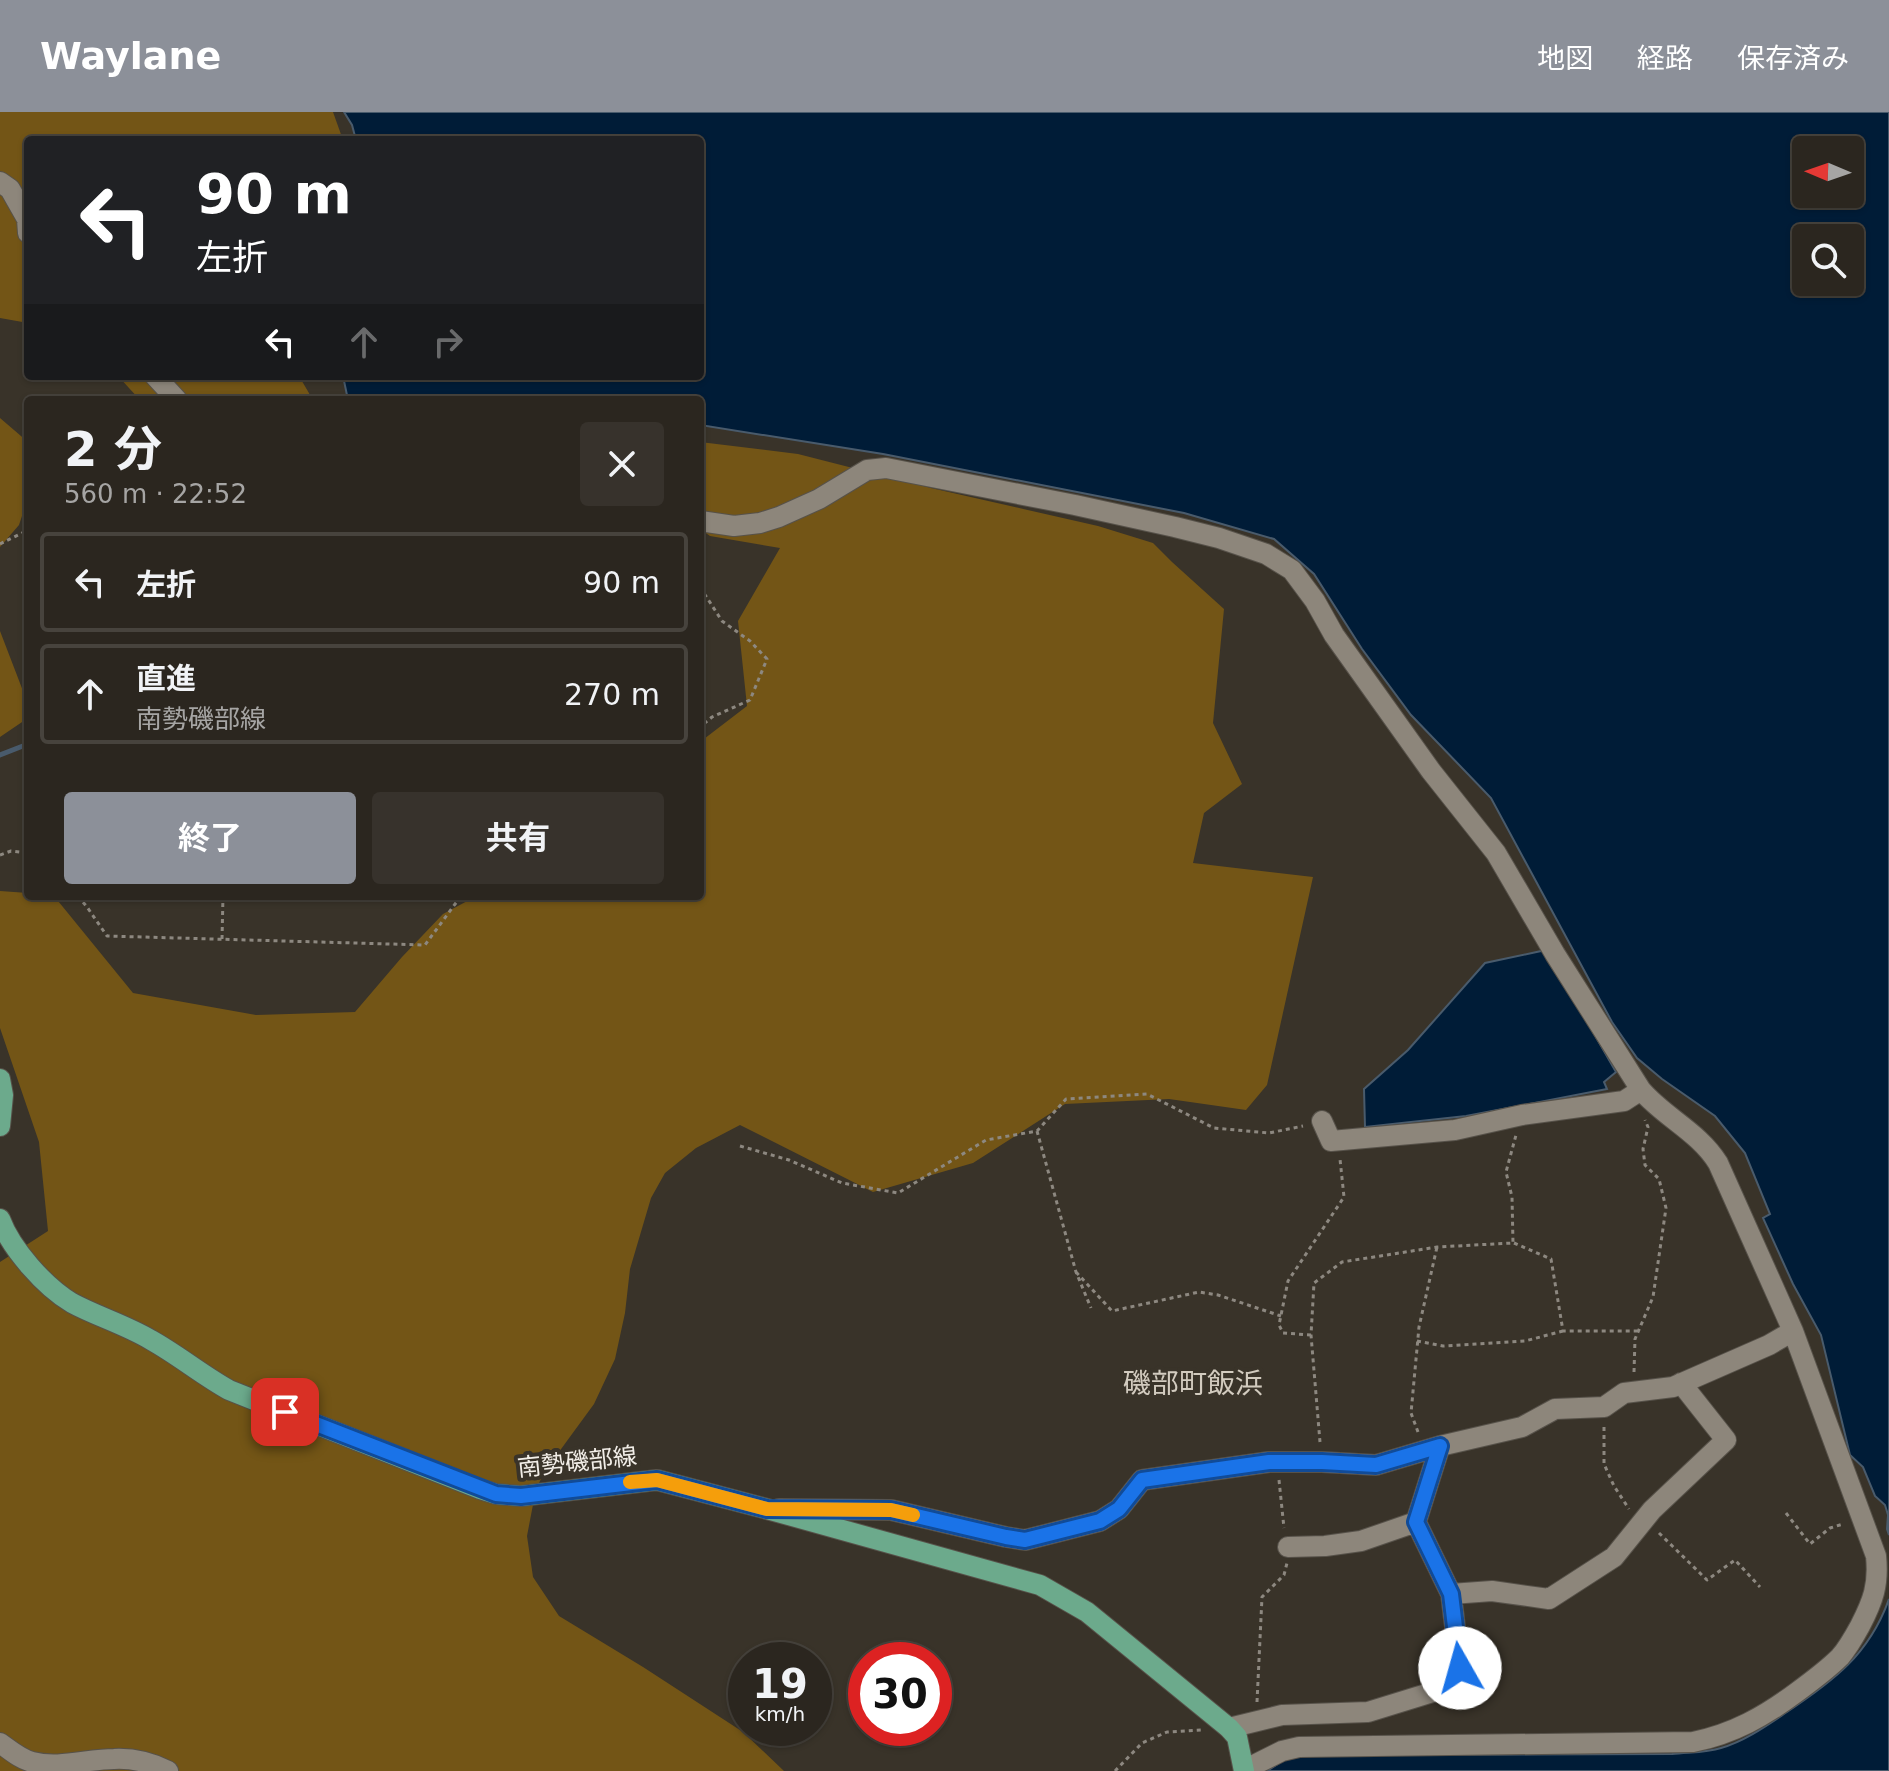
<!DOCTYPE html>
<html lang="ja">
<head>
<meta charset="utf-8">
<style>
  :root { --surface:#2b261f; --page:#37322c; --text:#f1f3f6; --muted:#a6a5a4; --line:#47433d; --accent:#8c9099 }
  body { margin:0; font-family:"DejaVu Sans","Noto Sans JP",sans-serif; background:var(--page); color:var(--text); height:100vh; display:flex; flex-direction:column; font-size:30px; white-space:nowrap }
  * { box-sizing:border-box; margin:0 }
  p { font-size:26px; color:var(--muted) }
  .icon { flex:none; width:44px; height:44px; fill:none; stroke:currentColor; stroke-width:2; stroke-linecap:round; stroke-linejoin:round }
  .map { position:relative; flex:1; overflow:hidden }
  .panel { position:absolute; left:24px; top:284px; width:680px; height:504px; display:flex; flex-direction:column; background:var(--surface); border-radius:8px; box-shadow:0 2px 6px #0004,0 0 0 2px var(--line) }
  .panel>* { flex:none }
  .banner { position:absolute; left:24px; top:24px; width:680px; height:244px; border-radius:8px; box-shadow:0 2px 6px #0004,0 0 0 2px var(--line); background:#202124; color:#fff; overflow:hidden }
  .needle { width:52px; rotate:272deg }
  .tools { position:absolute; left:1792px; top:24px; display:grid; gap:16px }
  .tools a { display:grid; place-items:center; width:72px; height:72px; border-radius:8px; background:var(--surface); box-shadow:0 2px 6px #0004,0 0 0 2px var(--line); font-size:40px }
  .speed { position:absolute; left:728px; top:1530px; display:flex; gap:16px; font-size:40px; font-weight:700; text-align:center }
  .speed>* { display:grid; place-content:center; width:104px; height:104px; border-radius:50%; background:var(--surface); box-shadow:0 2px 6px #0004,0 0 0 2px var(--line); line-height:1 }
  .speed small { font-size:20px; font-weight:400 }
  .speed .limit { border:12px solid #d22; background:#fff; color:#111 }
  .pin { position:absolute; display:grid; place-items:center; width:68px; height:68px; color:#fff; margin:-34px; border-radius:16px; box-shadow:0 4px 12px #0006 }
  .me { position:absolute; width:88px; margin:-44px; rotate:353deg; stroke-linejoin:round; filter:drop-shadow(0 0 6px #0008) }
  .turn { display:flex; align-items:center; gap:28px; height:168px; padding:0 40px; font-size:36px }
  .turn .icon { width:104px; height:104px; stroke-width:2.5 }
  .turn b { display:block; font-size:56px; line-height:68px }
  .lanes { display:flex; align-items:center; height:76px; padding:0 40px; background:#0003; justify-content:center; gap:40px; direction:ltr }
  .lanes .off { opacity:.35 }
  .round { display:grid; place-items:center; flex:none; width:84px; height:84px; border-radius:8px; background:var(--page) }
  .summary { display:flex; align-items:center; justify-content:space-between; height:136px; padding:0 40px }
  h1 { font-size:48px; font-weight:700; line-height:60px }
  .primary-button { display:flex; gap:16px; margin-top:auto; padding:16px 40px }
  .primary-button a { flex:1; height:92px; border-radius:8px; background:var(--accent); color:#fff; font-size:32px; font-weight:700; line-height:92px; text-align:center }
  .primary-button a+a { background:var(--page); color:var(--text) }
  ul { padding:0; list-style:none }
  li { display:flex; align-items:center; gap:24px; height:100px; margin:0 16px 12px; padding:0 24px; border:4px solid var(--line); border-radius:8px }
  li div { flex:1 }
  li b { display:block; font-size:30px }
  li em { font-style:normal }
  header { display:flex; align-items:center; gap:48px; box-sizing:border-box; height:112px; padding:0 40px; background:var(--accent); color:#fff }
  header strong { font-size:38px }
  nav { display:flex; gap:44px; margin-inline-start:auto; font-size:28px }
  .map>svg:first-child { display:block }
</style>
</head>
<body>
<header>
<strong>Waylane</strong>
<nav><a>地図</a><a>経路</a><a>保存済み</a></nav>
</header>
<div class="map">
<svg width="1889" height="1659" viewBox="0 0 1889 1659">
  <rect width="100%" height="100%" fill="#393329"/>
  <path fill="#735516" d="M0 0H333L343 28H28V211L0 206Z
    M118 264H299L313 288H140Z
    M0 306 28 330V386L19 413 0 435Z
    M700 330 798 342 931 376 1098 414 1153 431 1172 450 1224 497 1213 611 1242 672 1204 701 1193 751 1313 765 1267 973 1246 998 1169 987 1065 992 973 1051 873 1080 740 1013 696 1036 665 1061 651 1086 630 1157 625 1201 615 1247 594 1292 545 1359 536 1377 527 1424 533 1465 559 1504 643 1555 743 1620 784 1659H0V1150L48 1119 39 1030 0 916V779L28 781V784H54L133 881 256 903 355 900 402 845 443 802 471 787 489 784H700V630L747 594 738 509 780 436 710 424 700 417Z
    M0 519 28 592V606L0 625Z"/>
  <path fill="#001c37" stroke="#495b6c" stroke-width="2" fill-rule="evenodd" d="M344 0H1889V1423L1887 1417 1888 1403 1885 1393 1875 1384 1863 1355 1850 1343 1821 1223 1793 1172 1763 1106 1770 1102 1745 1041 1715 1004 1662 967 1637 946 1612 910 1491 686 1411 603 1362 537 1314 462 1274 427 1184 401 883 342 700 313V288H348L343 264H700V28H356L352 13ZM1806 38H1850V82H1806ZM1806 126H1850V170H1806Z
    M1546 838 1616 960 1604 970 1607 977 1466 1004 1365 1015 1364 977 1408 938 1485 851Z
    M1889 1487V1659H1267L1287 1646 1302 1643 1672 1642C1688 1640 1706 1641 1721 1636 1745 1629 1766 1614 1787 1600 1833 1569 1869 1543 1889 1487Z"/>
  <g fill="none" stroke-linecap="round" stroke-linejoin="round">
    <path stroke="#495b6c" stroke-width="5" d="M0 643 28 632"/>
    <defs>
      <path id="street" d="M0 70 10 77 27 107 28 121
        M155 264 177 288
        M700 409 734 414 760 411 779 405 819 387 867 358 886 356 1075 393 1175 415 1219 426 1266 442 1292 458 1315 489 1334 523 1431 659 1496 741 1555 842 1641 978C1664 1005 1699 1020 1718 1051L1793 1219 1876 1444C1879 1473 1873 1489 1860 1514 1854 1525 1848 1536 1840 1545 1827 1558 1812 1569 1797 1580 1765 1604 1733 1622 1693 1630L1299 1635 1282 1639 1244 1658
        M1322 1009 1331 1029 1455 1018 1522 1003 1624 989 1641 978
        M779 1397 891 1398 1006 1425 1025 1428 1100 1409 1119 1397 1142 1368 1269 1350H1322L1376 1353 1440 1334 1522 1315 1555 1297 1604 1295 1624 1281 1673 1275 1769 1233 1793 1219
        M1288 1435 1325 1434 1361 1429 1416 1410
        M1451 1482 1492 1479 1549 1487 1614 1445 1652 1398 1726 1328 1681 1271
        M1229 1616 1282 1603 1368 1600 1449 1575 1460 1556 1451 1482 1416 1410 1440 1334
        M0 1631C10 1638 20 1647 32 1650 59 1657 87 1647 114 1647 134 1646 150 1650 168 1659"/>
      <path id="primary" d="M0 967 3 983 0 1014
        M0 1107C11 1137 45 1175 72 1191 96 1204 126 1213 151 1228 178 1243 202 1263 229 1278L480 1377 496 1382 521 1384 657 1368 767 1397 1040 1473 1087 1500 1229 1616 1237 1625 1244 1659"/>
    </defs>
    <use href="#street" stroke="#57524a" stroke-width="22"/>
    <use href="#primary" stroke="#57524a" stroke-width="22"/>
    <path stroke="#8d8880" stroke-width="3" stroke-dasharray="4 4" stroke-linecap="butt" d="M0 432 28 418
      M700 475 722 509 750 529 767 547 750 588 712 605 700 615
      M0 743 11 739 28 741
      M78 784 87 795 107 824 425 833 461 784
      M222 827 223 784
      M1037 1019 1076 1160 1091 1196
      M740 1034 789 1048 842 1071 898 1081 986 1028 1037 1019 1066 987 1147 982 1214 1016 1269 1021 1303 1014
      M1514 1131 1551 1147 1563 1219H1638
      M1076 1160 1112 1199 1199 1180 1218 1183 1281 1204
      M1311 1223 1283 1221 1279 1213 1288 1169 1344 1085 1340 1047
      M1417 1229 1443 1234 1525 1229 1563 1219
      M1634 1260 1635 1227 1653 1185 1666 1096 1659 1067 1645 1053 1643 1037 1648 1015 1645 1008
      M1604 1315V1352L1614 1374 1629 1397
      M1418 1320 1411 1301 1419 1215 1437 1135
      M1320 1330 1311 1223 1314 1171 1342 1150 1437 1135 1513 1131 1512 1085 1506 1060 1516 1023
      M1279 1368 1284 1416
      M1786 1401 1810 1432 1830 1416 1843 1412
      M1659 1421 1707 1468 1735 1448 1760 1475
      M1257 1590 1262 1485 1284 1463 1287 1451
      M1115 1659 1142 1631 1167 1620 1202 1618"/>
    <use href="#street" stroke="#8d867b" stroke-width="20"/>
    <use href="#primary" stroke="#6caa8c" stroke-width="20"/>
  </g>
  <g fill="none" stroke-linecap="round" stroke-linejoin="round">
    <defs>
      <path id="route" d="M285 1300 496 1382 521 1384 657 1368 767 1397 891 1398 1006 1425 1025 1428 1100 1409 1119 1397 1142 1368 1269 1350H1322L1376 1353 1440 1334 1416 1410 1451 1482 1460 1556"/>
    </defs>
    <use href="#route" stroke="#114b97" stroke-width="20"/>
    <use href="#route" stroke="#1a73e8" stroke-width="14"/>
    <path stroke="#f59e0b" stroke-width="14" d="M630 1370 657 1368 767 1397 891 1398 913 1403"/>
  </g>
  <g text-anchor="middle" stroke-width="8" stroke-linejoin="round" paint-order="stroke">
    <g font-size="24" fill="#f2eee8" stroke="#393329">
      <text transform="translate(577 1350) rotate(-6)" y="8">南勢磯部線</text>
    </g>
    <g font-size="28" fill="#d2cbbf" stroke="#393329">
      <text x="1193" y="1281">磯部町飯浜</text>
    </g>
  </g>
</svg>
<div class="tools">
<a><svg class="needle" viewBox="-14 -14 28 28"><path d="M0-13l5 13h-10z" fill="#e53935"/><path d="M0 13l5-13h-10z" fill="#a6a5a4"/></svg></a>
<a><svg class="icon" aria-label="search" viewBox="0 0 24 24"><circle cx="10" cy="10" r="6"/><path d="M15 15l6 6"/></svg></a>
</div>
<div class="speed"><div>19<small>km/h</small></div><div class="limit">30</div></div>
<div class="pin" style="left:285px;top:1300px;background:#d93025"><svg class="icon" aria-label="arrive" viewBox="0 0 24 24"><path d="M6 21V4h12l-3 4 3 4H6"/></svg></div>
<svg class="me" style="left:1460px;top:1556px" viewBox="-20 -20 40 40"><circle r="19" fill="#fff"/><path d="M0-13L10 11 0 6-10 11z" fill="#1a73e8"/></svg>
<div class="banner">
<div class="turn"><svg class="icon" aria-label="left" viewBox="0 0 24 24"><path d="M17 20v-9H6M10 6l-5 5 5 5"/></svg><div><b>90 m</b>左折</div></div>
<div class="lanes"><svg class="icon" aria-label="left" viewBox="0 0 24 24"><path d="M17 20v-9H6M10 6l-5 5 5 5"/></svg><svg class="icon off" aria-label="ahead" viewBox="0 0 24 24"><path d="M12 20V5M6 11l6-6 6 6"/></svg><svg class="icon off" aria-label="right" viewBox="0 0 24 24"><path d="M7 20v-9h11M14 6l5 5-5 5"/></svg></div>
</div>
<section class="panel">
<div class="summary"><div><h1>2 分</h1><p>560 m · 22:52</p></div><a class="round"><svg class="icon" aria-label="close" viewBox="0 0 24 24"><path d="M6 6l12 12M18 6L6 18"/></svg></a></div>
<ul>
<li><svg class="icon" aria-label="left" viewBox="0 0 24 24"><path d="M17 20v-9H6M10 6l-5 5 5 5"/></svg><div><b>左折</b></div><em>90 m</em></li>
<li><svg class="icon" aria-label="ahead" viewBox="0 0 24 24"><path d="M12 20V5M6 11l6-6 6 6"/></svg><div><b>直進</b><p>南勢磯部線</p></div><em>270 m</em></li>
</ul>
<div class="primary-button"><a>終了</a><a>共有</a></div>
</section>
</div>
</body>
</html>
